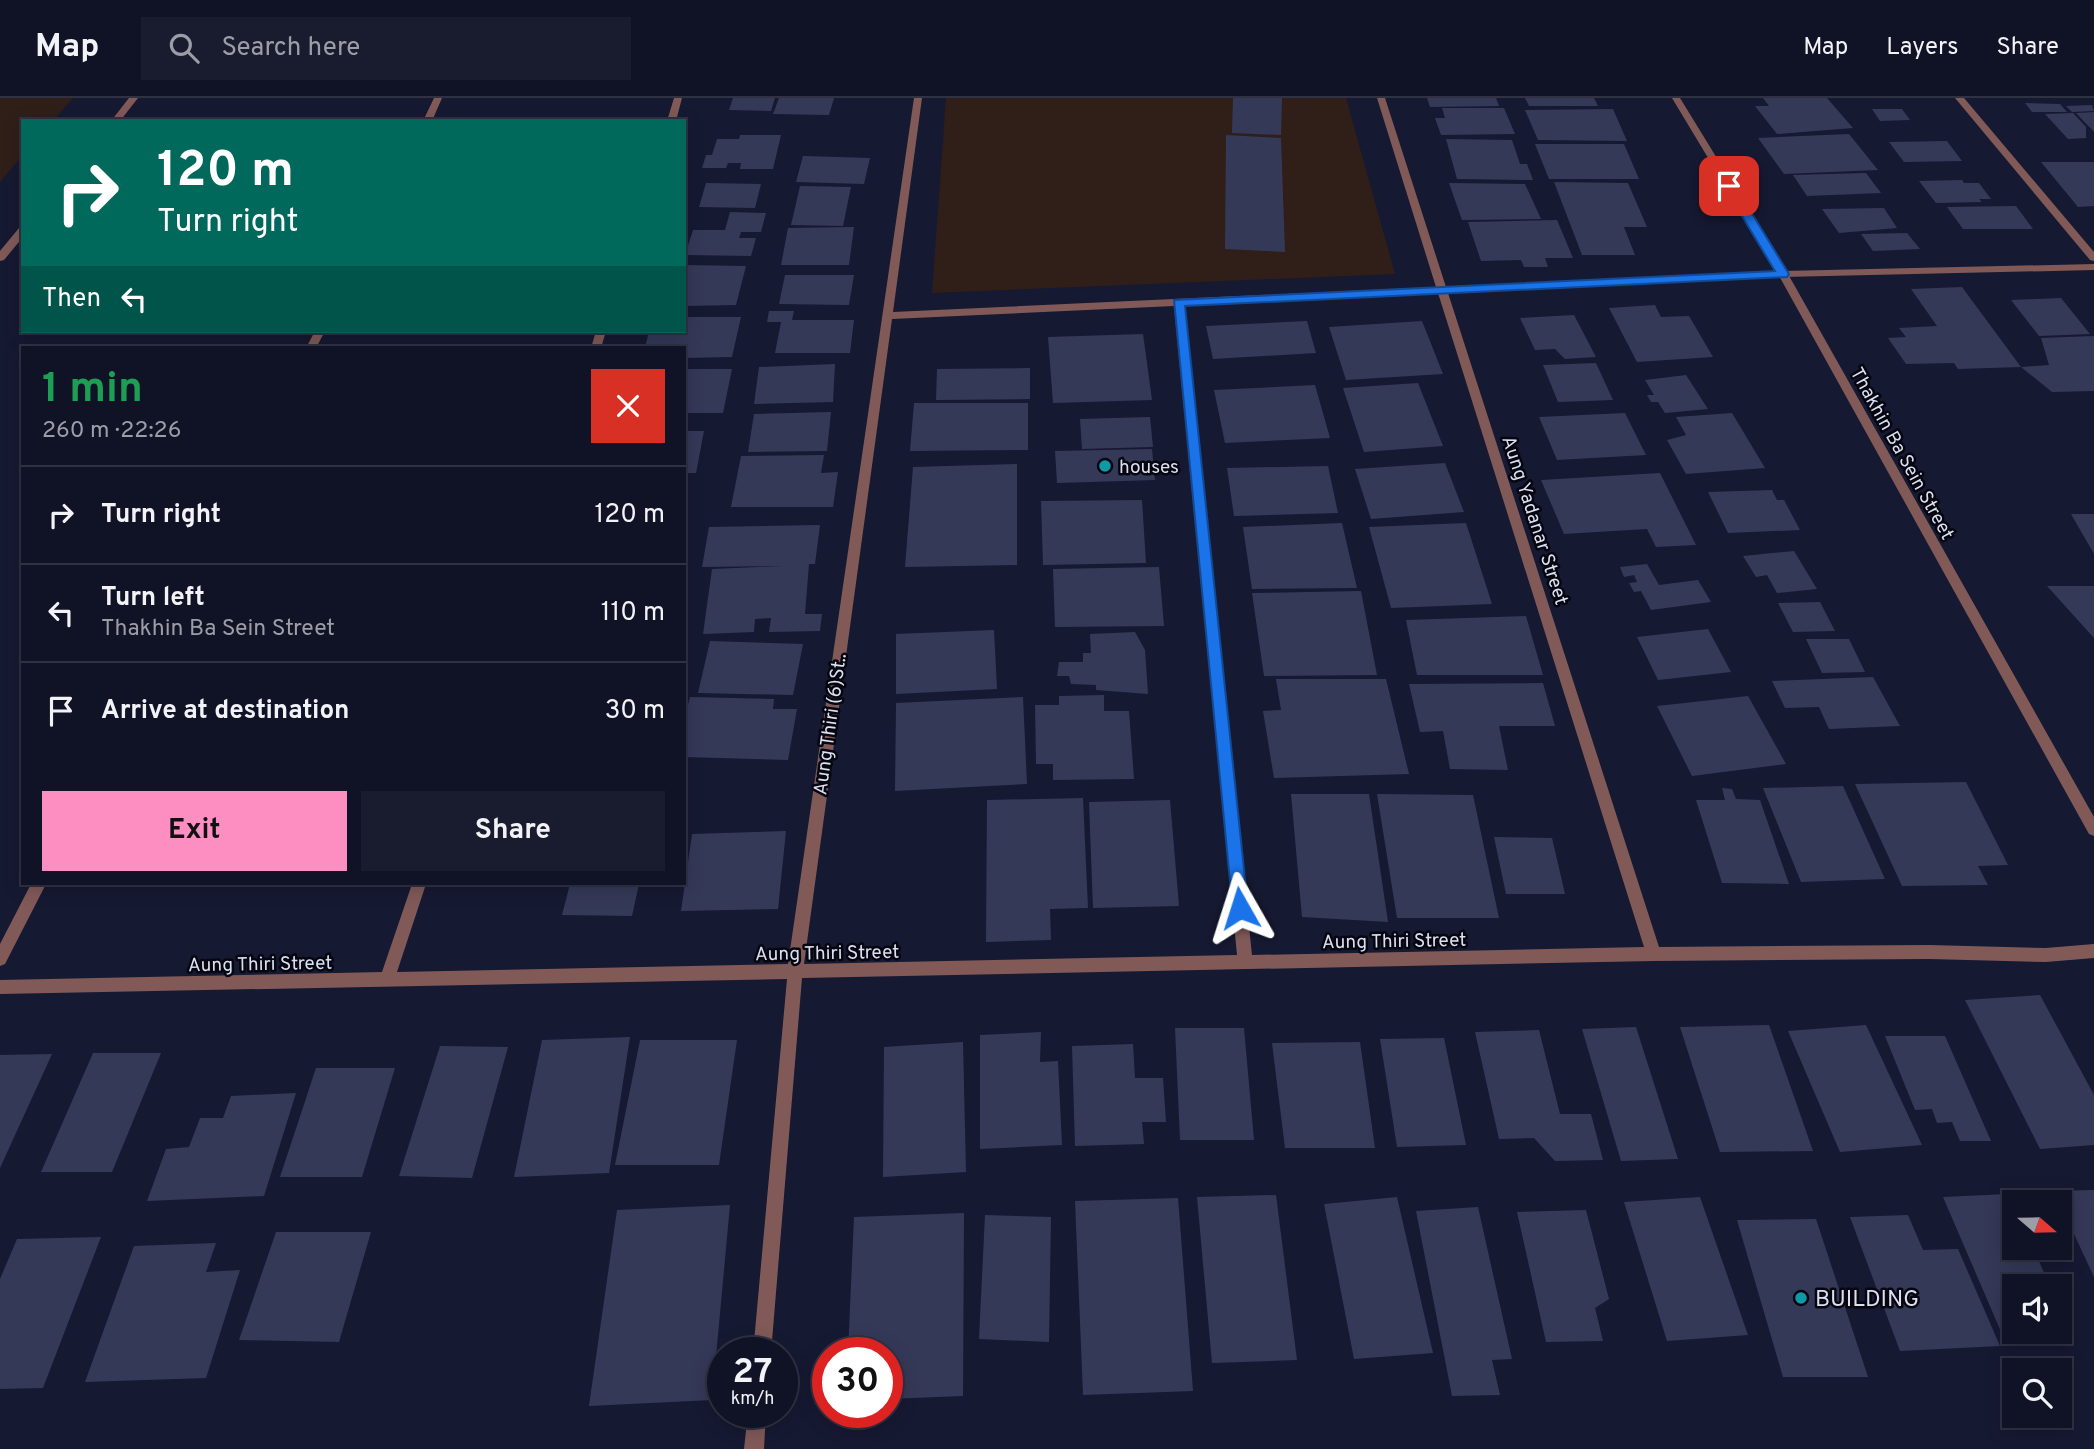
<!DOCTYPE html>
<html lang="en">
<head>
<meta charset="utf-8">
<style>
  :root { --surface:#101326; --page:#191c2e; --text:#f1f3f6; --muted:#9c9ea7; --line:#303243; --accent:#fd8ec1 }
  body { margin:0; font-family:Overpass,sans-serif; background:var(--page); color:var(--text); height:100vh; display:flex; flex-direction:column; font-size:26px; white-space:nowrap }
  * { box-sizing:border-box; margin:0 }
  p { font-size:23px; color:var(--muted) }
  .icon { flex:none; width:38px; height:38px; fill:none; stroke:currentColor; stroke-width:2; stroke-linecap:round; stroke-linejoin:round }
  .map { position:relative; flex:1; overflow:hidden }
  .details { position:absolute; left:21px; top:248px; width:665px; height:539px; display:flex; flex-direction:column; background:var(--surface); border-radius:0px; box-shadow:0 4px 18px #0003,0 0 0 2px var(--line) }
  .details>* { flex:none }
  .guide { position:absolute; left:21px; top:21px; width:665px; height:214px; border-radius:0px; box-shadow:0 4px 18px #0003,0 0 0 2px var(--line); background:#00695c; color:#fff; overflow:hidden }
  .needle { width:46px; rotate:110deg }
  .fabs { position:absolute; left:2002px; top:1092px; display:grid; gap:14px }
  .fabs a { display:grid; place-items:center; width:70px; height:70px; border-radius:0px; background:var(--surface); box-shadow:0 4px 18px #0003,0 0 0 2px var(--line); font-size:35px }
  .speed { position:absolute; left:707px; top:1239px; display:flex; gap:14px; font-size:35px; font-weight:700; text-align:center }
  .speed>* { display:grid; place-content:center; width:91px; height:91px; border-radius:50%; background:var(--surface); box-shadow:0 4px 18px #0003,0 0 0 2px var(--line); line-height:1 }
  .speed small { font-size:18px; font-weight:400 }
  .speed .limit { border:10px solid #d22; background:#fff; color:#111 }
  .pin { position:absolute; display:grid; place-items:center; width:60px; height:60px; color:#fff; margin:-30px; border-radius:14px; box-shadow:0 4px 10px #0006 }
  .me { position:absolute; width:77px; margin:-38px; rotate:354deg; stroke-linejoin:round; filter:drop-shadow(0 0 5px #0008) }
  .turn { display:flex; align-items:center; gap:24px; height:147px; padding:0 21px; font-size:32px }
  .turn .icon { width:91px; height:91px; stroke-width:2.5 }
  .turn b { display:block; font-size:49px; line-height:60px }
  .then { display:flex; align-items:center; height:66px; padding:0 21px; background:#0003; gap:14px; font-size:26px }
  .round { display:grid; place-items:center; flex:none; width:74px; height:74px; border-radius:0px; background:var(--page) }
  .head { display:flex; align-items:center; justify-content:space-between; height:119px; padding:0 21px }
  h1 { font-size:42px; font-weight:700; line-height:52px; color:#1e9e55 }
  .button { display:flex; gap:14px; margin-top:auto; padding:14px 21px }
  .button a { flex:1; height:80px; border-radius:0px; background:var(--accent); color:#111; font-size:28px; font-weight:700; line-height:80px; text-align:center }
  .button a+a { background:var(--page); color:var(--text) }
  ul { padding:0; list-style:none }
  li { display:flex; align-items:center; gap:21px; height:98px; padding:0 21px; border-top:2px solid var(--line) }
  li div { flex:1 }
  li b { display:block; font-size:26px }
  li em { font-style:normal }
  header { display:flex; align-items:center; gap:42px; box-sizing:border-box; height:98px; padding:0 35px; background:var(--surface); border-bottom:2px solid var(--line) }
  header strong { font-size:33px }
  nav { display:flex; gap:38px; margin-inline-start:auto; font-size:24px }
  .search { width:490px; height:63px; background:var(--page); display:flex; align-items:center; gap:18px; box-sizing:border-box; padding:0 24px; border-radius:0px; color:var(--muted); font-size:26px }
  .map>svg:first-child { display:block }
</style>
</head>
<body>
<header>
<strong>Map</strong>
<div class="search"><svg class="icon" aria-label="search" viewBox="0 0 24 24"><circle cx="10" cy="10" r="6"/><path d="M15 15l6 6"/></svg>Search here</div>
<nav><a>Map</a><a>Layers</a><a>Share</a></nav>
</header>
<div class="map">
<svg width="2094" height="1351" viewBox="0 0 2094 1351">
  <rect width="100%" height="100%" fill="#161932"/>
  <path fill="#301e19" d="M0 0H73L53 23H23V57L0 84Z
    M946 0H1346L1395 176 932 195Z"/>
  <path fill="#353958" d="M733 0H775L771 13 729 12Z
    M779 0H834L829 17 773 16Z
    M1233 0H1282L1281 37 1232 35Z
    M1427 0H1496L1499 8 1430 9Z
    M1525 0H1594L1598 8H1529Z
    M1763 0H1827L1853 30 1777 36 1755 8H1769Z
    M2025 5 2060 6 2067 14H2032Z
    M2092 7 2094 13 2072 14 2066 8Z
    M1442 10H1504L1515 36 1441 37 1435 20H1445Z
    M1613 11 1627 43 1538 42 1525 12Z
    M1872 11H1902L1910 22 1880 23Z
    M2094 14V34L2076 15Z
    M2073 15 2086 29V40L2068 41 2045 16Z
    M1849 36 1878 72 1784 76 1758 40Z
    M740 37H781L773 71H740L741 65H728L726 70H702L706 57H712L717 41H739Z
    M1226 37 1281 40 1285 154 1225 151Z
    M1446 41 1512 42 1520 66H1527L1533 82 1457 81Z
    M1947 43 1962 63 1904 64 1889 44Z
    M1535 46H1624L1639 81H1549Z
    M803 58 870 60 864 86 796 84Z
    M2041 64H2094V108L2078 109Z
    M1866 75 1881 95 1807 98 1793 77Z
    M1962 82 1964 85H1979L1991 101H1979L1982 104 1936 105 1919 83Z
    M1554 84 1628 85 1647 129H1624L1635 157H1582Z
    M706 85 761 86 755 110 699 109Z
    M1449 85 1525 86 1541 121 1462 122Z
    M800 88 851 89 843 128 791 127Z
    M2016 108 2033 131H1963L1947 109Z
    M1884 110 1897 130 1839 135 1822 111Z
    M730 114 766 115 761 134H741L739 140H756L751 158 685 157 693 132H725Z
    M1557 122 1573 160H1545L1548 169H1524L1521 162 1481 163 1468 124Z
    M854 129 849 167H781L788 130Z
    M1907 135 1920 151 1873 153 1861 136Z
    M684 167 746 168 736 207 684 208Z
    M785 177H854L849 207 779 206Z
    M1962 189 2021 269 1958 271 1954 265 1906 266 1888 240 1906 239 1899 230 1937 228 1911 191Z
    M2061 200 2090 236 2039 238 2011 202Z
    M1655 207 1661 219 1689 218 1713 259 1637 264 1609 210Z
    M769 213H794L792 222H854L850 255H775L781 224H767Z
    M1574 217 1596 259 1565 261 1555 251 1535 252 1520 220Z
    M684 219H741L732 259 684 260V250H645L649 233H684Z
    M1307 223 1316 255 1213 261 1206 228Z
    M1422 223 1443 276 1346 282 1329 229Z
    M1143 236 1152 302 1053 305 1048 239Z
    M2094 238V293L2052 294 2021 269 2049 267 2041 240Z
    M1596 265 1613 302 1558 304 1543 267Z
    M835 266 833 304 754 306 759 269Z
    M1030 270V301L936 302 937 271Z
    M684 271H732L723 315H684Z
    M1686 277 1708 311 1665 315 1658 304H1651L1647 297H1654L1645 282Z
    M1418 285 1443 348 1364 354 1343 290Z
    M1315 287 1330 340 1225 345 1214 292Z
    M914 305H1028V352L910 353Z
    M831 314 827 353 748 354 754 316Z
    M1625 315 1646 357 1557 362 1539 319Z
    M1732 315 1765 370 1686 376 1667 342 1686 337 1676 319Z
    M1150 319 1153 349 1082 351 1080 321Z
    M684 333H704L696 375H684Z
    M1152 351 1155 382 1057 385 1055 353Z
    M824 357 821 375 838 374 833 409H731L741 358Z
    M1445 365 1464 414 1371 421 1355 371Z
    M1017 366V467L905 469 913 369Z
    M1328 368 1338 415 1234 418 1227 370Z
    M1660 375 1696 447 1656 449 1647 431 1564 436 1541 382Z
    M1772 392 1777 402H1784L1800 432 1728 435 1708 394Z
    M1142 402 1146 465 1043 467 1041 403Z
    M2071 416H2094V456Z
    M1342 425 1357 490 1252 491 1243 429Z
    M1466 425 1492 506 1391 510 1369 429Z
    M820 427 815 466H809L805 516H822L820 533 769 534 771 520 755 521 754 534 703 536 712 471 783 468 702 469 709 429Z
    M1794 453 1817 491 1777 495 1767 477 1756 479 1743 458Z
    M1647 466 1659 487 1698 482 1711 504 1651 512 1641 493 1634 494 1629 485 1637 484 1634 477 1624 479 1620 469Z
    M1159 469 1164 528 1055 529 1053 471Z
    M2047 488H2094V540Z
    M1361 493 1377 577 1264 578 1252 495Z
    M1820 504 1835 533 1793 534 1778 505Z
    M1526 518 1543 577H1417L1406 522Z
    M1708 531 1731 574 1658 582 1637 539Z
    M994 532 997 591 896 596V536Z
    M1135 534 1145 552 1148 596 1096 592V587L1071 586 1069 578H1057L1059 564H1083V555H1091L1090 536Z
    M1806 541H1849L1865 574 1822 575Z
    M710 543 803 546 793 597 698 595Z
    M1873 579 1900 628 1829 631 1819 609 1785 610 1772 583Z
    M1276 581H1386L1409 676 1274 680 1263 613 1281 612Z
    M1543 585 1555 628H1499L1508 672 1450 671 1443 633 1420 634 1409 586Z
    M1104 597V613H1129L1134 681 1053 682V666H1036L1035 607H1059V598Z
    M1748 598 1786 666 1692 678 1657 608Z
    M690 599 774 601 773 611H797L788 662 684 659V622Z
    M1023 599 1027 686 895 693 896 605Z
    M1966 684 2008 767 1978 768 1988 787 1902 788 1855 686Z
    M1843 688 1885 781 1801 784 1763 690Z
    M1722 690 1732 691 1736 701 1760 702 1789 786 1722 785 1696 702H1725Z
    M1291 696H1369L1388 824 1302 819Z
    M1377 696 1473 697 1499 820H1397Z
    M1083 700 1088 810 1050 811 1051 842 986 844 987 702Z
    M1170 702 1179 808 1093 810 1089 704Z
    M786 733 778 811 681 813 692 736Z
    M1494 739 1552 740 1565 796H1506Z
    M570 786H639L632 818 562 817Z
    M2040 897 2094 997V1047L2040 1051 1965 902Z
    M1769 927 1813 1053 1720 1054 1680 929Z
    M1866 927 1922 1047 1840 1054 1788 933Z
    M1636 929 1678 1061 1621 1063 1582 931Z
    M1175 930H1244L1254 1042H1180Z
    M1539 932 1560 1016H1591L1603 1062 1555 1063 1534 1040 1499 1041 1475 934Z
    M1041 934 1040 964 1058 963 1062 1047 980 1051V937Z
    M1885 938H1945L1991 1043H1960L1952 1024 1937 1025 1932 1011 1915 1012Z
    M630 939 609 1075 514 1079 542 942Z
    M1444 940 1466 1047 1397 1049 1380 941Z
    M640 942H737L719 1067H615Z
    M963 944 966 1074 883 1079 884 949Z
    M1360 944 1375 1050H1285L1272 945Z
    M1133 946 1135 980H1163L1166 1024H1142L1144 1046 1075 1048 1072 948Z
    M440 948 508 949 472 1080 399 1078Z
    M93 955H161L112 1074H41Z
    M52 956 0 1070V957Z
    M316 970H395L362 1079H280Z
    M296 995 264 1098 147 1103 166 1051 189 1049 200 1020H223L231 998Z
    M2094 1092V1179L2054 1093Z
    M2008 1096 2014 1110V1150H2033L2050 1188H2014V1234H2060V1209L2074 1239 2005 1243 1943 1099Z
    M1276 1097 1297 1262 1212 1265 1197 1099Z
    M1397 1099 1433 1255 1354 1261 1324 1106Z
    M1700 1099 1748 1237 1667 1243 1624 1104Z
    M1178 1100 1193 1293 1083 1297 1075 1103Z
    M730 1107 712 1302 589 1308 617 1112Z
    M1478 1109 1512 1261 1492 1262 1500 1297 1452 1298 1416 1113Z
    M1586 1112 1609 1201 1595 1210 1603 1243 1546 1244 1517 1114Z
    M964 1115 963 1298 887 1301V1255H848L854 1119Z
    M985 1117 1051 1119 1049 1244 979 1241Z
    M1908 1117 1923 1152 1958 1151 2000 1248 1900 1253 1850 1119Z
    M1816 1121 1868 1279H1783L1737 1122Z
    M276 1134H371L339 1244 239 1242Z
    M101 1139 43 1290 0 1291V1181L17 1141Z
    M216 1145 206 1174 240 1172 206 1280 85 1284 134 1148Z"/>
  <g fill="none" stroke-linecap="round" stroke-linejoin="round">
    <path fill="#815a58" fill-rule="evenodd" d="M129 0H138L120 23H111Z
      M434 0H442L432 23H423Z
      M674 0H682L676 23H667Z
      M914 0H922L893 214 1436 189 1377 0H1385L1446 189 1783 173 2094 166V172L1783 179 1448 195 1659 849 1929 847 2046 850 2094 846V860L2046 864 1929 861 1654 863 802 880 771 1255H753L787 881 0 896V882L382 874 412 786H426L397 874 788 866ZM1438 195 1644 849 1252 857 1184 207ZM1174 208 1237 857 804 866 892 221Z
      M1955 0H1964L2094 154V163L2090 162Z
      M23 129V139L4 162 0 163V153L19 130Z
      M315 233H325L316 250H306Z
      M596 233H606L601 250H591Z
      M31 786H46L5 866 0 868V846Z
      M748 1314H766L764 1351H744Z"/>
    <path fill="#815a58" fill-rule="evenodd" d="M1672 0H1680L1788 176 2094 719V738L2089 736 1778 176Z"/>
  </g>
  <path fill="#1a73e8" stroke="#114b97" stroke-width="2" d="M1729 85 1735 88 1789 176 1787 179 1185 208 1248 810 1246 815 1240 818 1233 815 1174 202 1775 173 1724 88Z"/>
  <g fill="#0f9aa8" stroke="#05060f" stroke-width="2.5">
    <circle cx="1105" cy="368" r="7"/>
    <circle cx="1801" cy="1200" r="7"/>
  </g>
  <g text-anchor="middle" stroke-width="5" stroke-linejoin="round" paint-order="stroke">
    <g font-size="19" fill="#dbdff0" stroke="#05060f">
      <text transform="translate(1903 355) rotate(61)" y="7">Thakhin Ba Sein Street</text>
      <text transform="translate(1536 422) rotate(72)" y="7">Aung Yadanar Street</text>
      <text transform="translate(829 626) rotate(-82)" y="7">Aung Thiri (6)St..</text>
      <text transform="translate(1394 842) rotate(-1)" y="7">Aung Thiri Street</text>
      <text transform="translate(827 854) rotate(-1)" y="7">Aung Thiri Street</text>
      <text transform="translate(260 865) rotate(-1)" y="7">Aung Thiri Street</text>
    </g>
    <g font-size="19" fill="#dbdff0" stroke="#05060f" text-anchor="start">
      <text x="1119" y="375">houses</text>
    </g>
    <g font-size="23" fill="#dbdff0" stroke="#05060f" text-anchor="start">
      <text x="1815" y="1208">BUILDING</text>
    </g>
  </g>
</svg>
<div class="fabs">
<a><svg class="needle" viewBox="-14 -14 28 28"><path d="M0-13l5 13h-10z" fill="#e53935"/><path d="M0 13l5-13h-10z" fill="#9c9ea7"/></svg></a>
<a><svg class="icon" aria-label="sound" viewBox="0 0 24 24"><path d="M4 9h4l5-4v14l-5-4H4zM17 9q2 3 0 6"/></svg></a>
<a><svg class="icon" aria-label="search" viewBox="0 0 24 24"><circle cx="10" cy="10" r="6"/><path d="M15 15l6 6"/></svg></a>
</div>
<div class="speed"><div>27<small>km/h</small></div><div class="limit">30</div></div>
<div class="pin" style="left:1729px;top:88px;background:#d93025"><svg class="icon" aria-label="arrive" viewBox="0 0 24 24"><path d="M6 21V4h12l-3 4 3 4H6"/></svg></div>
<svg class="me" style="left:1240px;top:810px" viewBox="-20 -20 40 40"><path d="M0-17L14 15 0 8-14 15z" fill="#1a73e8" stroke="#fff" stroke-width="4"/></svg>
<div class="guide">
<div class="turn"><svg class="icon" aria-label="right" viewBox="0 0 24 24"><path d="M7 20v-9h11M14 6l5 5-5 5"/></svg><div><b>120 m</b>Turn right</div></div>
<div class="then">Then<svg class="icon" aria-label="left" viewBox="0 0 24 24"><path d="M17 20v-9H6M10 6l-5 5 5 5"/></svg></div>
</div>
<section class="details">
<div class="head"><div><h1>1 min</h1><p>260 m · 22:26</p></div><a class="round" style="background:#d93025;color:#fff"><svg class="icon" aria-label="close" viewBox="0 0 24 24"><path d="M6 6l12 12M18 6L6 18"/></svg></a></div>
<ul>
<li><svg class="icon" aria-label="right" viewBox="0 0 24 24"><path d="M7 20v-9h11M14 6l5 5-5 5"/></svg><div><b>Turn right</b></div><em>120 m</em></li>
<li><svg class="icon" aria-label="left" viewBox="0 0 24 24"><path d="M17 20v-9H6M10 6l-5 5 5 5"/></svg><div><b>Turn left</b><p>Thakhin Ba Sein Street</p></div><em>110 m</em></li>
<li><svg class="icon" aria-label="arrive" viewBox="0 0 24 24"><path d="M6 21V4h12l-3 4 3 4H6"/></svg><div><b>Arrive at destination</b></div><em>30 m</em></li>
</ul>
<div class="button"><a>Exit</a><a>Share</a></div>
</section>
</div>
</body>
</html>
